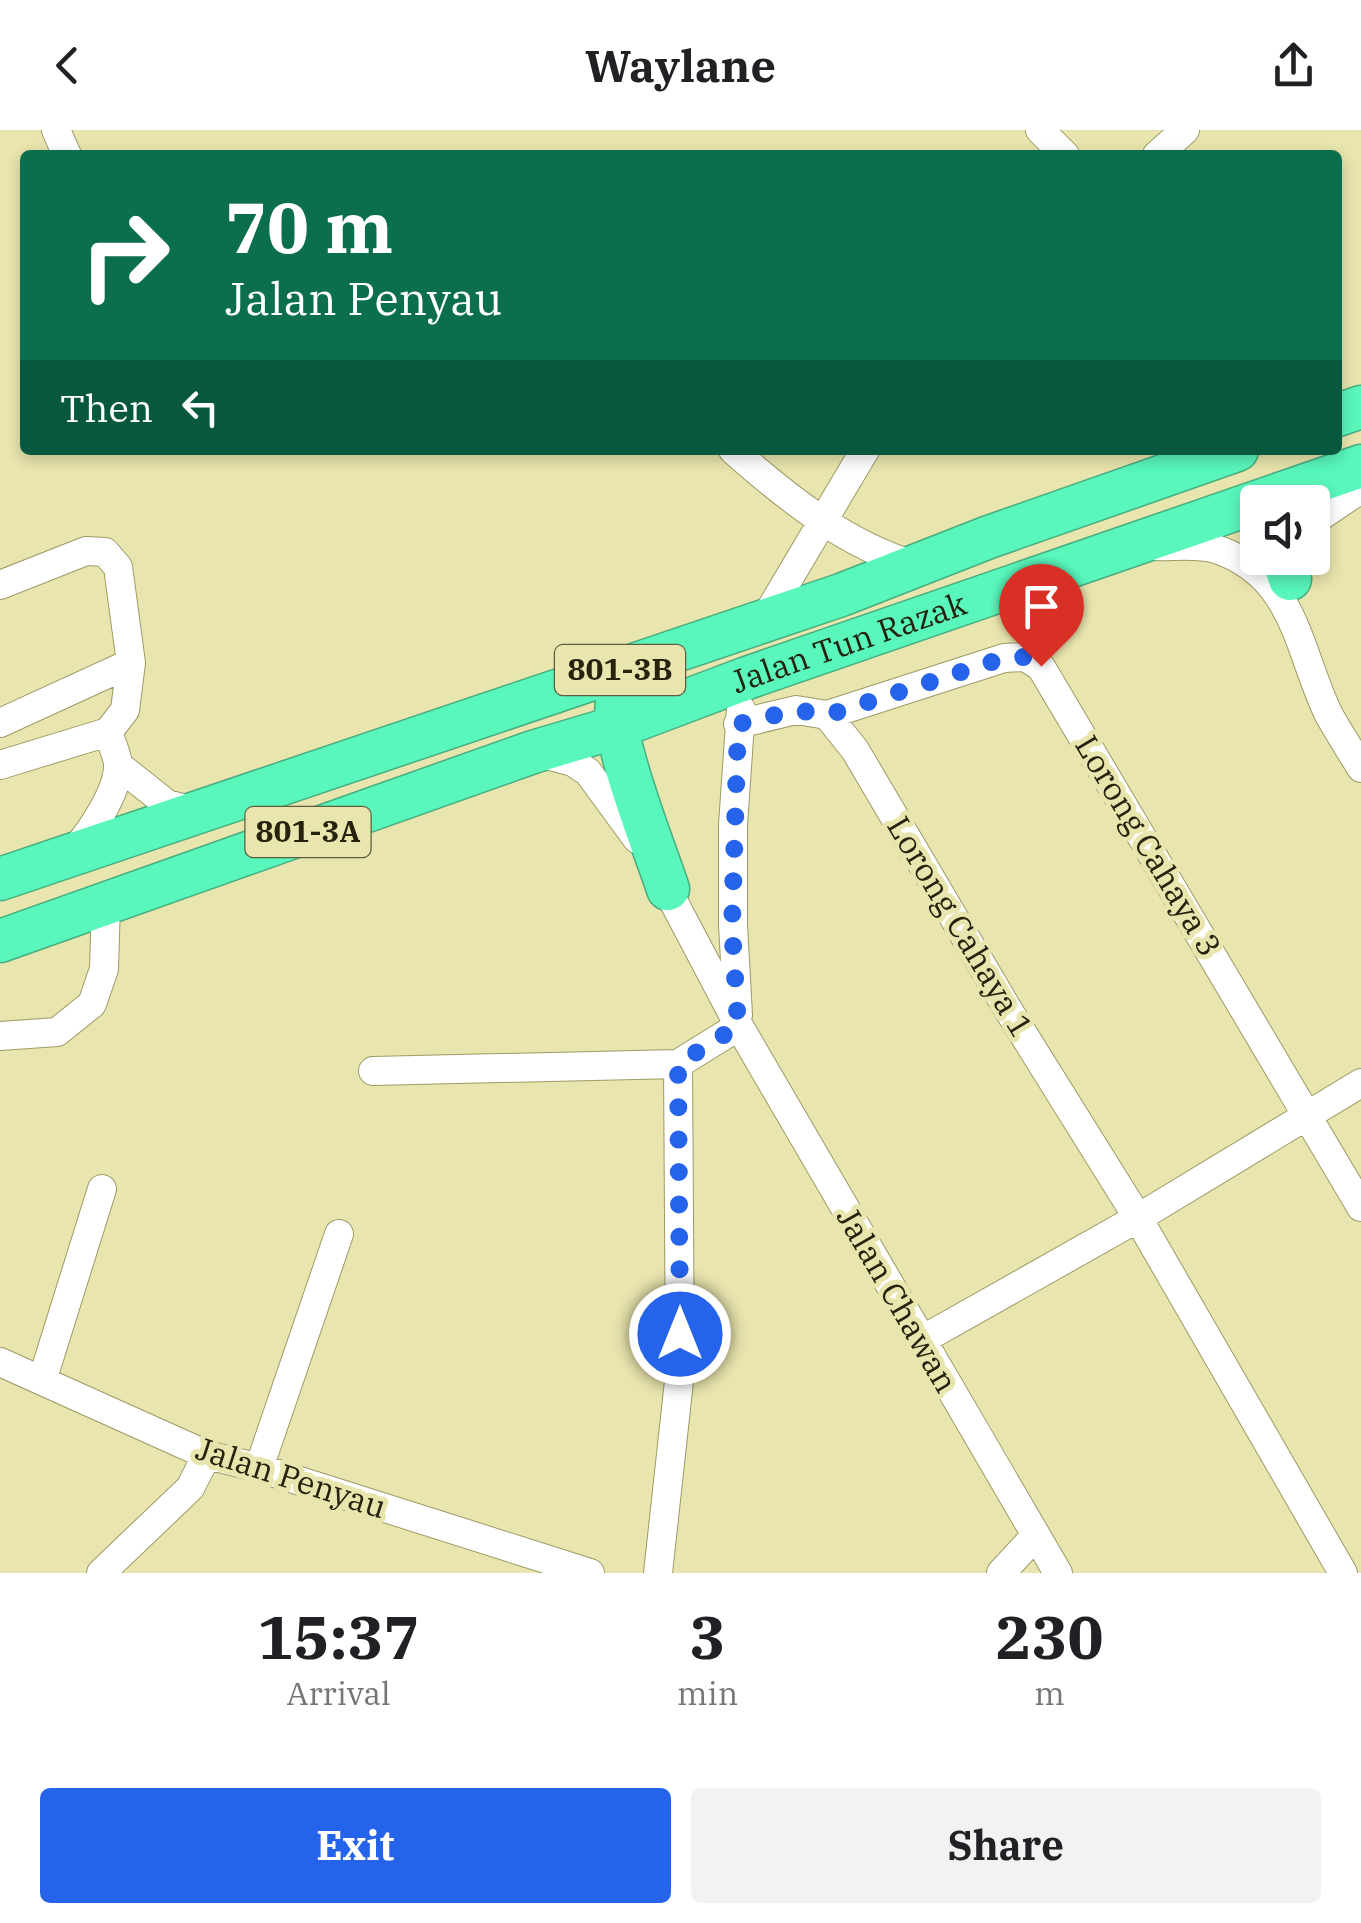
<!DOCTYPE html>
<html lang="en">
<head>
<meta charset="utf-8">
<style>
  :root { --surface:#fff; --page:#f2f2f2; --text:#202124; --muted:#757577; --accent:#2563eb }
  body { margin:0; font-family:"IBM Plex Serif",serif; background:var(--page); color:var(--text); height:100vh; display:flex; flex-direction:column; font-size:38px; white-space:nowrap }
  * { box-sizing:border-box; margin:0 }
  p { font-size:32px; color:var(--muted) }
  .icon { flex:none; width:55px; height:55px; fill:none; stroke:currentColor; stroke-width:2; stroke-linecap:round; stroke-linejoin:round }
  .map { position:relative; height:1443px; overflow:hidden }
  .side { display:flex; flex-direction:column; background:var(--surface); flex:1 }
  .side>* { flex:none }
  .banner { position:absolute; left:20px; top:20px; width:1322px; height:305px; border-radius:10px; box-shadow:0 5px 15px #0003; background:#0b6e4f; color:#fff; overflow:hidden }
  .tools { position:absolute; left:1240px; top:355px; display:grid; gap:20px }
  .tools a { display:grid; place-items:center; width:90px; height:90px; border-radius:10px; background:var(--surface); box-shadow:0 5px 15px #0003; font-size:50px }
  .pin { position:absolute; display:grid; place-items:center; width:85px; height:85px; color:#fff; margin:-102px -42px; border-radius:50% 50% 50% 0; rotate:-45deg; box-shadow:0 0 10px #0007 }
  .pin .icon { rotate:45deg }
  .me { position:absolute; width:110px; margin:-55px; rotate:0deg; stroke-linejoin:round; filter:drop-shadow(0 0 8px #0008) }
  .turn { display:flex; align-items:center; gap:35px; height:210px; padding:0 40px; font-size:45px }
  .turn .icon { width:130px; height:130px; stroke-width:2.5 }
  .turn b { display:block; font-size:70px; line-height:85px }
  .then { display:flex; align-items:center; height:95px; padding:0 40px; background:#0003; gap:20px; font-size:38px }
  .eta { display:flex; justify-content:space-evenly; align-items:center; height:170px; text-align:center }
  .eta b { font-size:60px; font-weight:700; line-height:70px }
  .action { display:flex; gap:20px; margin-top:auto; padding:20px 40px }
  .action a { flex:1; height:115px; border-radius:10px; background:var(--accent); color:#fff; font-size:40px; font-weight:700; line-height:115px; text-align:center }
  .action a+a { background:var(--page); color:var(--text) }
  header { display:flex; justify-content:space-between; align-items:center; height:130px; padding:0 40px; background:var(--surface); font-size:45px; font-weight:700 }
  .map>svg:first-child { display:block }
</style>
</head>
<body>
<header><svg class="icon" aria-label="back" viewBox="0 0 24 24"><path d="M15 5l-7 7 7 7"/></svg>Waylane<svg class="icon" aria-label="share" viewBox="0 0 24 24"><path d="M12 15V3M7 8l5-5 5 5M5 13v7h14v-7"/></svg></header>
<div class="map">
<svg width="1361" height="1443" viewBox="0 0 1361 1443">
  <rect width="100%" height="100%" fill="#e9e5ae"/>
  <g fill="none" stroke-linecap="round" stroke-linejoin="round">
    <defs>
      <path id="minor" d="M56 0 67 25
        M1040 0 1065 25
        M1157 25 1185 0
        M733 320C786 367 847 416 917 436
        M1312 392 1361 359
        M1154 416C1173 417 1198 413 1216 419 1296 445 1298 522 1329 585 1339 603 1351 621 1361 638
        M0 455 86 421 105 422 118 437 131 533 125 580 108 602 0 635
        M764 490 865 320
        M827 585 1004 528 1025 527 1041 537 1361 1077
        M0 593 131 533
        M738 594 796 580 827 585 855 620 1007 878 1138 1088 1343 1443
        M539 623 573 632 588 642 637 709
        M118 635 167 674 197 682
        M73 722C90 703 119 661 118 634 117 624 111 612 108 602
        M660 746 739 896 1058 1443
        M738 885 733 795V695L741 579
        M0 906 57 902 92 874 104 839 106 774
        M678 934 739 896
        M373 941 678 934
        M920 1211 1138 1088 1361 953
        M0 1232 207 1325 259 1338 590 1443
        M42 1251 102 1059
        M259 1338 339 1104
        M101 1443 190 1358 207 1325
        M658 1443 680 1242 678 934
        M1001 1443 1036 1405"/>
      <g id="highway">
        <path d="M1338 285 1361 277"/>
        <path d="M1283 428 1290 449"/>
        <path d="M618 568C606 601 656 721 668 759"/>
        <path d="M0 749 841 465 989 407 1237 320"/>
        <path id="s1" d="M0 811 533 622 617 597 747 548 1361 336"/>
      </g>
    </defs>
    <use href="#minor" stroke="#9e9a66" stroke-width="30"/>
    <use href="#highway" stroke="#47ad7f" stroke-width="45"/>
    <use href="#minor" stroke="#fff" stroke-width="28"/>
    <use href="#highway" stroke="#59f7bc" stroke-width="42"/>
  </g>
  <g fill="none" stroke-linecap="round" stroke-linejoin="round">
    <path stroke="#2563eb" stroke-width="18" stroke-dasharray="0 32.4" d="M680 1204 678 934 738 896 732 796 738 594 796 580 828 585 1004 528 1025 527 1041 536"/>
  </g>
  <g text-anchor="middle" stroke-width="10" stroke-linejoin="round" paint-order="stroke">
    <g fill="#e9e5ae" stroke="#605d3e" stroke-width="2.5">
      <rect x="555" y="515" width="130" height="50" rx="8"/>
      <rect x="245.5" y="677" width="125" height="50" rx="8"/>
    </g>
    <g font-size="30" font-weight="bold" fill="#25230e">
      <text x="620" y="550">801-3B</text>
      <text x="308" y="712">801-3A</text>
    </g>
    <g font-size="32" fill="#25230e" stroke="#e9e5ae">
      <text dy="11" stroke="none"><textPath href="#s1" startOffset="900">Jalan Tun Razak</textPath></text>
      <text transform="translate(1148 716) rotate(59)" y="11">Lorong Cahaya 3</text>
      <text transform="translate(960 797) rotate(59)" y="11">Lorong Cahaya 1</text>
      <text transform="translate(897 1170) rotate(60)" y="11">Jalan Chawan</text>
      <text transform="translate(291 1348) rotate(18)" y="11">Jalan Penyau</text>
    </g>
  </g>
</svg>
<div class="tools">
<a><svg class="icon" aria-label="sound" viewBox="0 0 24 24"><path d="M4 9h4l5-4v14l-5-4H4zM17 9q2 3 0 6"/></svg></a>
</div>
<div class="pin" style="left:1041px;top:536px;background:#d93025"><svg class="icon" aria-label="arrive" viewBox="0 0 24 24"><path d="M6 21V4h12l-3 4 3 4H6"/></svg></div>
<svg class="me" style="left:680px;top:1204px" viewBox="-20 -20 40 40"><circle r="17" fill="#2563eb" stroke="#fff" stroke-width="3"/><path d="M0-11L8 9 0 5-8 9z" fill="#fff"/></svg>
<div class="banner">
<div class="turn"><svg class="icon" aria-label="right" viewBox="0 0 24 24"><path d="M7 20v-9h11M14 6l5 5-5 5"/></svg><div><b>70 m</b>Jalan Penyau</div></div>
<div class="then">Then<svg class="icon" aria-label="left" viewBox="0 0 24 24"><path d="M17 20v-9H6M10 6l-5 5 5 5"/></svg></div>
</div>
</div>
<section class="side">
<div class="eta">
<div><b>15:37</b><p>Arrival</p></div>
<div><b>3</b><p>min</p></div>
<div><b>230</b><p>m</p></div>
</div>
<div class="action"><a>Exit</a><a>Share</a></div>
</section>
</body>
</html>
